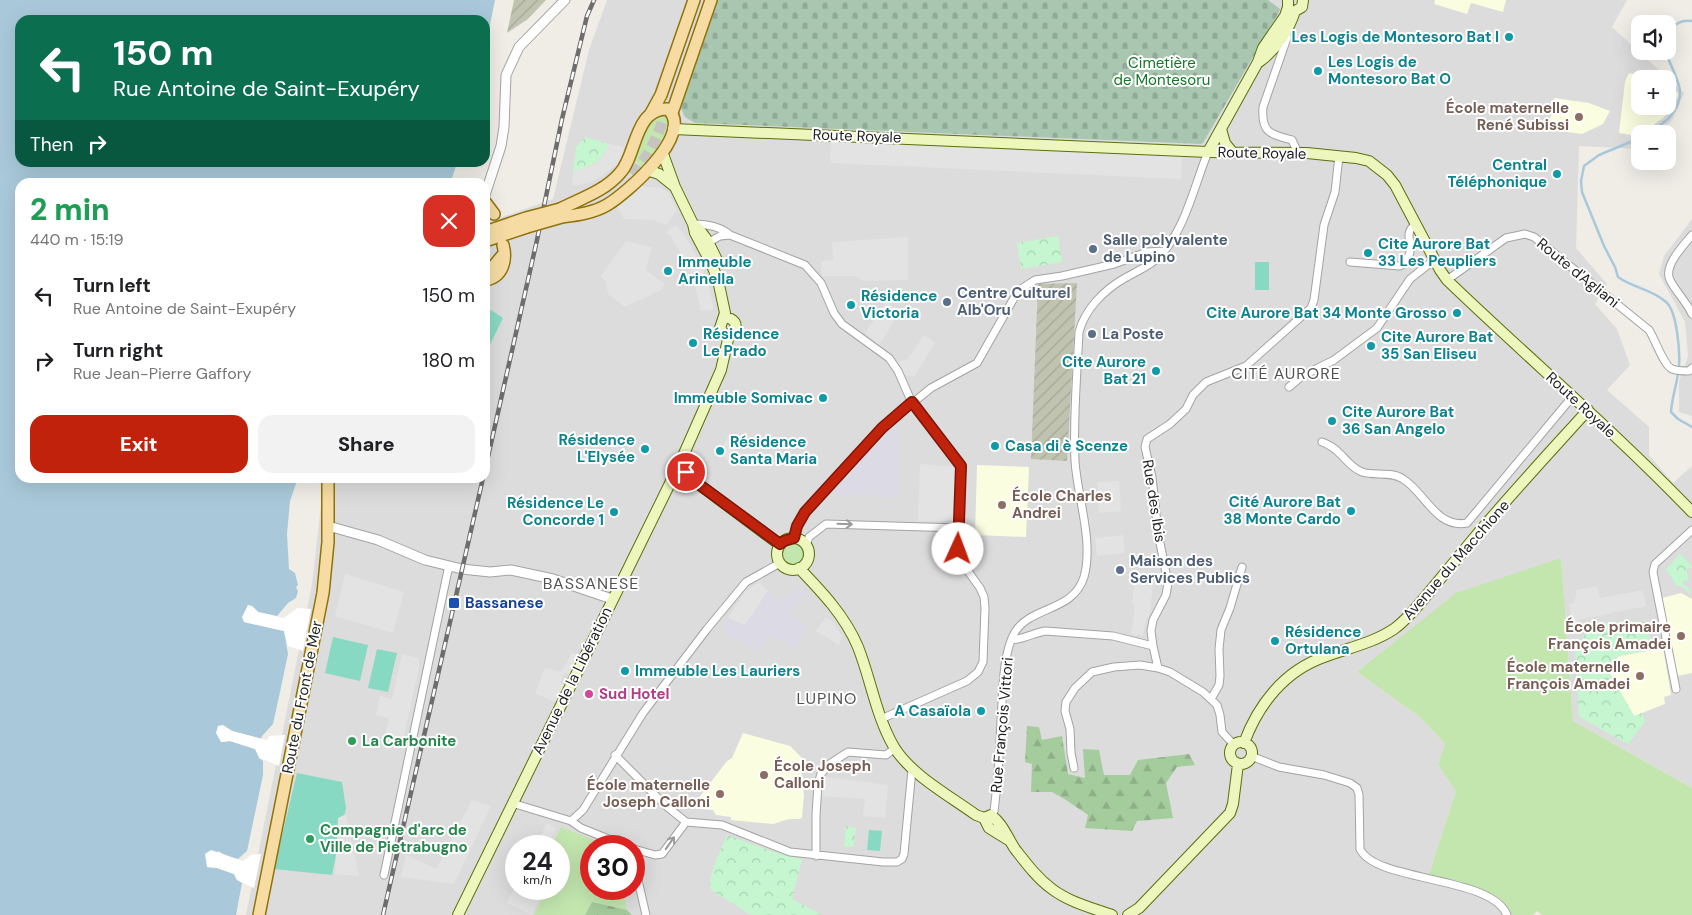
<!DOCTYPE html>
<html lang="en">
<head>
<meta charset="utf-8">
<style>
  :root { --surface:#fff; --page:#f2f2f2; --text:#202124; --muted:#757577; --accent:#c1220c }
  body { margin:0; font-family:"DM Sans",sans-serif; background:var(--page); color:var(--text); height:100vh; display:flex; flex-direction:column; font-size:19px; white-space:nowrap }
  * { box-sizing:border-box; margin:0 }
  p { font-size:16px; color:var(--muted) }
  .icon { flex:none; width:28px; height:28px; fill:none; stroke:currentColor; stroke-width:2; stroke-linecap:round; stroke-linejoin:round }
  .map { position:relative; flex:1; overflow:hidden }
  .panel { position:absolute; left:15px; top:178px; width:475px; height:305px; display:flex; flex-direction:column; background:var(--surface); border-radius:15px; box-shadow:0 5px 20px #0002 }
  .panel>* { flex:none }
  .banner { position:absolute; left:15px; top:15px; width:475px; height:152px; border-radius:15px; box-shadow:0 5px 20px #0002; background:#0b6e4f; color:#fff; overflow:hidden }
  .tools { position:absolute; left:1631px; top:15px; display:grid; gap:10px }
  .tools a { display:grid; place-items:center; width:45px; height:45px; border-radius:10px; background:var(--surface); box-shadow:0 5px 20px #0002; font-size:25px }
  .speed { position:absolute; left:505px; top:835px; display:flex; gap:10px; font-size:25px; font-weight:700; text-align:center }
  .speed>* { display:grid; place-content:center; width:65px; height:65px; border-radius:50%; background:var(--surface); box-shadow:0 5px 20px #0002; line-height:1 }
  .speed small { font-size:12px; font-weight:400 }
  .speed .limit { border:8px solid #d22; background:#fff; color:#111 }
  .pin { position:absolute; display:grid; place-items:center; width:42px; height:42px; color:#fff; margin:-21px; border:2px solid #fff; border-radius:50%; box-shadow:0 1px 5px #0007 }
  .me { position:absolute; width:55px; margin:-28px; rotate:2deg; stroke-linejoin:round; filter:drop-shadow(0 0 4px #0008) }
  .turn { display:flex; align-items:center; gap:18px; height:105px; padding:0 15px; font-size:22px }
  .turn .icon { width:65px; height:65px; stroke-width:2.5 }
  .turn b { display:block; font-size:35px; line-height:42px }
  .then { display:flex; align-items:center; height:48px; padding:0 15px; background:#0003; gap:10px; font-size:19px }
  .round { display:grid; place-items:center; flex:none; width:52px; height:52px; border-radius:15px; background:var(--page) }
  .overview { display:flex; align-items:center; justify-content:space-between; height:85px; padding:0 15px }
  h1 { font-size:30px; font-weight:800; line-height:38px; color:#1e9e55 }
  .action { display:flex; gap:10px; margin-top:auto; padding:10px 15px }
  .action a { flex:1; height:58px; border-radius:15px; background:var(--accent); color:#fff; font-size:20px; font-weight:800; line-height:58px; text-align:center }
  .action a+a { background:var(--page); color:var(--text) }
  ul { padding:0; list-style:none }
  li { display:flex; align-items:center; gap:15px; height:65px; padding:0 15px }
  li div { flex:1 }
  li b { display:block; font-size:19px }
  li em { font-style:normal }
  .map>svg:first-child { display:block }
</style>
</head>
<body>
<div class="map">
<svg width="1692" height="915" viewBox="0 0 1692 915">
  <defs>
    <pattern id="construction-furrows" width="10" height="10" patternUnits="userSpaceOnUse" patternTransform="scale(1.25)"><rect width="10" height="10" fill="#c1c3b1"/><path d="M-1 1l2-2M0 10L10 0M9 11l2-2" fill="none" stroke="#a5a798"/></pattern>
    <pattern id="forest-firs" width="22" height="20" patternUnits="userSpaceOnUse" patternTransform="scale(1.25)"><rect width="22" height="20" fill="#a5cc9d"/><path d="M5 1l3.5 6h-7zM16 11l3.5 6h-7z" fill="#8eaf87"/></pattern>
    <pattern id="cemetery-stones" width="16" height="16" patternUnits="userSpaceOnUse" patternTransform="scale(1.25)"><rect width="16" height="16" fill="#a8c6b0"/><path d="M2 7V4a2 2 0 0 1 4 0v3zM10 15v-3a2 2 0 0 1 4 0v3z" fill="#90aa97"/></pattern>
    <pattern id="park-crowns" width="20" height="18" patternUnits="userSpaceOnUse" patternTransform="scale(1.25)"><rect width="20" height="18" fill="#c5f6cf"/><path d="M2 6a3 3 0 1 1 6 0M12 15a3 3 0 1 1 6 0" fill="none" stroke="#a9d2b1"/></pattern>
  </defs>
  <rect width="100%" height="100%" fill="#efede6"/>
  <path fill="#dddcdc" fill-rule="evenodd" d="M607 0H1627L1612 27 1684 93 1672 120 1658 134H1640V149L1579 146 1576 248 1607 284 1595 304 1617 329 1630 365 1607 390 1649 427V455L1673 483 1692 466V788L1573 721 1561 558 1357 672 1420 717 1445 744 1438 765 1456 791 1429 874 1492 893 1510 908 1512 915H246L312 585 324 478H485V223L553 199 589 50ZM1640 79H1668V106H1640ZM516 846H559V889H516ZM591 846H634V889H591Z
    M1692 219V416L1679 412V381L1688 356 1685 322 1659 274 1664 256Z"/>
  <path fill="#fafde0" d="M1435 0H1506L1503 12 1471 3 1467 14 1434 4Z
    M1629 73 1660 79H1640V106H1668V84L1679 94 1674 105 1663 118 1638 136 1619 133 1625 82Z
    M1554 98 1589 103 1610 111 1603 124 1582 134 1545 129 1553 112Z
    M977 465 1029 467 1026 537 975 535Z
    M1681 593 1692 599V673L1677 676 1662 598Z
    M1663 648 1671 695 1664 697 1665 704 1634 716 1606 668 1619 656Z
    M743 733 790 746 807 763 798 768 801 771 804 795 802 817 800 819H789L773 824 731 820V817L716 815 713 810 691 808 727 761 732 758Z"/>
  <path fill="url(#construction-furrows)" d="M514 0H546L528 19 507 33Z
    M1077 283 1067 461 1031 459 1038 284Z"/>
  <path fill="#c3e6af" d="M664 114 669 120C669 130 657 158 649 164 646 166 644 166 641 166L633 159V152L654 116Z
    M783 554a10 10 0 1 1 20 0a10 10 0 1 1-20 0Z
    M1561 558 1573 721 1692 788V915H1542L1537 911 1533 915H1512C1505 889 1453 881 1429 874L1456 791 1438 765 1445 744 1420 717 1357 672 1456 593Z
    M561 827 609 846H591V889H623L627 910 592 902 585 915H534L543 897 534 889H559V846H552Z"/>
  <path fill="url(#forest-firs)" d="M1027 726 1039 727 1042 740 1062 736 1068 774 1085 778 1083 749 1099 750 1104 775H1130L1138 760 1189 754 1195 765 1177 767 1166 783 1173 818 1137 821 1132 831 1085 828 1088 815 1066 800 1052 792H1031L1032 764 1025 762Z
    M592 902 627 910 632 915H585Z"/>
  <path fill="url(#cemetery-stones)" d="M715 0H1268L1280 9 1279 12 1203 143 1201 144 695 123 685 117 681 108 695 54Z"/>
  <path fill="url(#park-crowns)" d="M585 137 609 144C601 164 591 165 573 172L576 147Z
    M1058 236 1062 262 1021 269 1017 243Z
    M1680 554 1692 566V568L1686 569 1689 580 1683 581V585L1689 587 1688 589 1691 592 1690 594 1681 586H1677L1666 569Z
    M1612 622H1648L1651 650 1619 656 1607 668 1634 716 1642 713 1645 722 1628 744 1579 717 1575 649 1591 626Z
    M846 826 856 828 853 847 844 846Z
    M727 835 771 851 802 859 792 899 822 915H751L711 890C706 878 722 848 727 835Z"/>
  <path fill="#88d9c3" d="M1255 262H1269V290H1255Z
    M491 310 503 318 487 351 485 350V317Z
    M333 637 368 645 360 681 325 673Z
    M377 649 397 653 388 692 368 688Z
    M297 773 342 782 346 808 332 875 274 869Z
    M869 830 882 831 880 851 867 850Z"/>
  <path fill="#e3e3e3" d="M831 140 1182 156 1181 179 830 163Z
    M609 144 624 147 621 165 614 166 606 173 589 183 572 186 573 172 595 164 604 155Z
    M637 186 662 188 670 194 677 211 666 225 653 220 624 219 617 205Z
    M675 225 683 233 698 258 708 282 714 310 701 311 692 273 670 235 666 233Z
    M908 237V280L863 281 855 276H822L821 261 833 260 832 242Z
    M626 241 652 247 646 270 665 284 661 290 625 307 608 294 606 282 601 276Z
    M886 302 900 312 879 345 865 333Z
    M924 335 935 343 914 377 905 375 898 362 908 359Z
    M729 434 740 440 730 461 719 455Z
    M920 464 956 467 954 521H918Z
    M1119 481 1121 511 1099 513 1097 482Z
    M1123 535 1125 553 1097 556 1095 538Z
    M345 574 404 592 393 633 335 616Z
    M759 582 768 591 745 625 728 618 745 592Z
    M1134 584H1153L1150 611 1148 618H1146L1143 636 1131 634 1135 605 1132 604Z
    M1597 586 1600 598 1643 590 1646 606 1578 620 1579 625 1573 626 1569 604 1574 603 1576 595V590Z
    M826 617 834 623 842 637 839 645 816 631Z
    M572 653 579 656 570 675 564 673 560 683 564 685 556 702 535 693 545 668 561 672Z
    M402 654 417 658 419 659V667L403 740 385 736 389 718 376 715 380 696 392 699Z
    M824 777 888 785 885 818 863 816 865 799 821 796Z
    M472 800 491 806 454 884 401 877 406 855 436 869Z
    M346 814 359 876 335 874 338 818Z
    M547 823 556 828 548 846H535Z
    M516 885V889H530L540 897 532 915 507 903Z"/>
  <path fill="#dbdae5" d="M899 420 898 498 892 499V497H882V495L861 496V494H854L853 496 839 495 834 489Z
    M799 587 806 591 792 613 807 630 796 649 771 636 758 651 728 635 723 626 728 618 745 625 768 591 778 601 795 593Z"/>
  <path fill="#a9c9da" d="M0 0H495L485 49V20H20V162L457 163 452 178 448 182H20V478H298L290 501 287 534 289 569 295 573 298 585 296 587 298 591 296 598 288 603 277 616 258 612 252 606 244 622 284 631 288 654 280 692 273 724 262 736 261 739 232 731 222 725 221 742 230 741 255 749 259 758 263 761V775L247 851 238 859 229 857 218 851 207 867 217 868 234 874 237 880 242 883 236 915H0Z"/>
  <path fill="#fff" d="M248 605 252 606 258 612 284 618 297 608 311 609 303 651 288 646 284 631 244 622 242 617Z
    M223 725 232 731 267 740 269 736 285 735 279 766 260 758 255 749 230 741 221 742 216 733 218 726Z
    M211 850 243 861 251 855 261 854 254 888 237 880 234 874 217 868 207 867 205 854Z"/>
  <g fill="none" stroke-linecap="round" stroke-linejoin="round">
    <path stroke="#a9c9da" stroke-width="2.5" d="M1668 35C1674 25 1679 19 1692 21
      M1647 134C1663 124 1680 113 1680 92 1680 82 1669 62 1665 51
      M1640 138 1599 155 1584 166 1581 181 1582 192 1604 246 1615 267 1618 277C1633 288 1652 289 1666 302 1677 311 1680 351 1679 366 1678 381 1672 396 1671 412L1678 419 1692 427"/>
    <path stroke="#c5c4be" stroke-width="11" stroke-dasharray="11 5.5" stroke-linecap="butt" d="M633 175C652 150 659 135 668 105"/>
    <defs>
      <path id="minor" d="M1287 32V38L1263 107C1261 133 1270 134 1292 140L1298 153
        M693 224C707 224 720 226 730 235L805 265 821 283 834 313 842 324 889 358 898 371 912 403 961 466 959 528
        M1692 235C1684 245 1663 266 1670 280 1676 292 1686 301 1692 314
        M709 242 720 236 730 235
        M1350 262 1400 266C1423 247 1398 237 1416 224
        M1447 280 1506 238 1525 234 1534 237 1649 330C1655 339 1664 366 1672 369 1677 371 1684 371 1689 371L1692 368
        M1289 387 1302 376 1334 360 1377 328 1410 279 1434 260
        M1322 442C1325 443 1329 445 1332 447 1343 454 1349 467 1362 472 1374 476 1392 471 1403 479 1425 492 1436 529 1467 523L1573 396
        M794 538 797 526 805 512 882 428 931 388 977 363 1018 291 1035 280 1062 276 1114 264 1147 252 1164 251
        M806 545 809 537 826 524 959 528 958 557 980 588 984 597 985 608 983 662 978 672 967 681 881 719
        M1012 640C1024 639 1034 633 1045 631L1113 636 1153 646 1158 668
        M1153 646 1151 631 1153 620 1166 595 1168 583 1158 533 1152 477 1145 447 1147 439 1170 424 1186 409 1193 395 1206 382 1246 366 1311 308 1314 300 1324 225 1335 192 1339 156
        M1676 689 1653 572 1655 564 1692 530
        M1211 699 1219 685 1220 676 1219 649 1221 630 1230 608 1242 567
        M615 755 665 805 686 822 722 825 790 852 883 862H897L902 859 904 854 912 769
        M1251 756 1279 767 1324 775 1350 783 1357 788 1359 795 1360 849C1375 882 1492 876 1507 915
        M1074 768 1071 753 1070 729 1065 711 1066 702 1075 688 1092 672 1114 667 1140 665 1158 668 1170 672 1203 692 1217 705 1220 715 1222 732 1234 745
        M512 803 571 821 581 828 626 846
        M991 815 994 811 995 803C998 776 1000 748 1001 720 1003 695 1002 654 1015 632 1031 606 1073 612 1084 577 1094 542 1077 495 1075 461 1073 419 1077 374 1079 332 1085 309 1104 290 1125 278 1137 271 1150 266 1160 256 1186 228 1194 186 1208 152
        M571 821 583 810 643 713 707 629 746 582 780 563
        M634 849 655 855 662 854 686 822
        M816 856V815L818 784 821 774 828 765 848 752 886 755 895 748
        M634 863 646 915
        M384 875 448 570 452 567"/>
      <path id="tertiary" d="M485 195 501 146 504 127 506 75 519 47 565 0
        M328 526 378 540 425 560 462 569 490 572 511 570 553 579 612 599"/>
      <path id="secondary" d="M1295 11 1302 7 1303 0
        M1259 62C1276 50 1289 30 1295 11
        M673 129 1208 152 1307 153 1356 158 1369 161 1387 175 1395 185 1440 270 1447 280C1528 358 1614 431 1692 512
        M1221 129 1225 143 1233 153
        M1208 152 1258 62 1263 48 1285 16 1288 7V0
        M663 154 675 187 693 224 695 233 711 263 718 280 725 313 720 328 724 334 729 335
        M647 170 659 174 674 186
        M693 224C706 234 710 246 717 260
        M729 335C737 332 738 323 731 319
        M679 465 693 480 780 545
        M777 554a16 16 0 1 1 32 0a16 16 0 1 1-32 0Z
        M799 568C822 592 845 616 858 647 871 680 876 716 894 747 911 775 950 796 976 815L984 818 991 815C1003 824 1007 837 1015 849 1026 863 1037 878 1052 889 1069 902 1092 908 1112 915
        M1230 753a11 11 0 1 1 22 0a11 11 0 1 1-22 0Z
        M1244 743C1258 705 1284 671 1324 657 1348 648 1373 643 1394 629 1409 618 1419 604 1431 590 1445 573 1460 555 1474 538 1511 494 1550 452 1588 410
        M984 818 989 828 1010 841
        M458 915 679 465 721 370 729 335
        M1128 915 1139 908 1230 813 1233 804 1238 764"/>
      <path id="primary" d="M672 113 711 0
        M650 115 661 95 694 0
        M485 202 494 214
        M560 209C580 199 605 191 620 173 637 155 634 108 668 109 695 134 627 193 607 205 593 213 577 215 562 217
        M485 232 526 218
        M485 241 527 227
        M485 269 492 268 502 256
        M485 280C503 277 507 260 503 245
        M259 915 323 593 328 542V478"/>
    </defs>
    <use href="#minor" stroke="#a3a3a3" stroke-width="9"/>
    <use href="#tertiary" stroke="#a3a3a3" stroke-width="11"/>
    <use href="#secondary" stroke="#59700c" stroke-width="12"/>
    <use href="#primary" stroke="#907309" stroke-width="14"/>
    <use href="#minor" stroke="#fff" stroke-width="7"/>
    <use href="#tertiary" stroke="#fff" stroke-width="9"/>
    <use href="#secondary" stroke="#ecf6bd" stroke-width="10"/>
    <use href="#primary" stroke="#f6dca3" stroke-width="11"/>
    <defs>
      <path id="rail" d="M485 470 537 240 562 119 587 16 594 0
        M383 915 483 478"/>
    </defs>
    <use href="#rail" stroke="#6d6d6d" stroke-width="4.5"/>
    <use href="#rail" stroke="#fff" stroke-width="2.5" stroke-dasharray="8" stroke-linecap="butt"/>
    <defs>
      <path id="primary-bridge" d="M526 218 560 209
        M527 227 562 217"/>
    </defs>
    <use href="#primary-bridge" stroke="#907309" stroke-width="14" stroke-linecap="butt"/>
    <use href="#primary-bridge" stroke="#f6dca3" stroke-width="11"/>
  </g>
  <defs><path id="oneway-shaft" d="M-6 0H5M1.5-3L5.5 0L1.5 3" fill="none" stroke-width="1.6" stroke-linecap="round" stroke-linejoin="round" transform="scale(1.25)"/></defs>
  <g stroke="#9a9a9a">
    <use href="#oneway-shaft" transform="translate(845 524) rotate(2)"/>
    <use href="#oneway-shaft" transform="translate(670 843) rotate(-55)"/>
  </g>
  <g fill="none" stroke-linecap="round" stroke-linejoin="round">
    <defs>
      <path id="route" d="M686 472 693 480 780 544 784 541 794 538 797 526 805 512 882 428 912 402 961 466 958 549"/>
    </defs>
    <use href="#route" stroke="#7d1608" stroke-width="12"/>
    <use href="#route" stroke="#c1220c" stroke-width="9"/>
  </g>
  <g fill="#0f9aa8" stroke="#fff" stroke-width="2">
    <circle cx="1509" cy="37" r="5"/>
    <circle cx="1318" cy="71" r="5"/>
    <circle cx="1557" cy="174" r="5"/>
    <circle cx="1368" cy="253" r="5"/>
    <circle cx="668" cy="271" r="5"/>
    <circle cx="851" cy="305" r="5"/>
    <circle cx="1457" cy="313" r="5"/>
    <circle cx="693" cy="343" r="5"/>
    <circle cx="1371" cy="346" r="5"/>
    <circle cx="1156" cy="371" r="5"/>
    <circle cx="823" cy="398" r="5"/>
    <circle cx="1332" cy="421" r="5"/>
    <circle cx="995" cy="446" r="5"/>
    <circle cx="645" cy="449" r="5"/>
    <circle cx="720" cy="451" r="5"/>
    <circle cx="1351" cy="511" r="5"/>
    <circle cx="614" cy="512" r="5"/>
    <circle cx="1275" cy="641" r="5"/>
    <circle cx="625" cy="671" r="5"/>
    <circle cx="981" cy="711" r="5"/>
  </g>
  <g fill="#8d6e63" stroke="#fff" stroke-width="2">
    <circle cx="1579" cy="117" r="5"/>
    <circle cx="1002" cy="505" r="5"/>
    <circle cx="1681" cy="636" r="5"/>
    <circle cx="1640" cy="676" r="5"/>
    <circle cx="764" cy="775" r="5"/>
    <circle cx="720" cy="794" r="5"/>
  </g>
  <g fill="#5c6f8a" stroke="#fff" stroke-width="2">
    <circle cx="1093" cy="249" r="5"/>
    <circle cx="947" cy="302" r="5"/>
    <circle cx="1092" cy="334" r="5"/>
    <circle cx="1120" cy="570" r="5"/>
  </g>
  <rect fill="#1a4fb4" stroke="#fff" stroke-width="2" x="448" y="597" width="12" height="12" rx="2.5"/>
  <circle fill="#d1479c" stroke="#fff" stroke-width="2" cx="589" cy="694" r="5"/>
  <g fill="#2e9e5b" stroke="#fff" stroke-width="2">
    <circle cx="352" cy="741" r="5"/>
    <circle cx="310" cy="839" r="5"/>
  </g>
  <g text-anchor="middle" stroke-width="4" stroke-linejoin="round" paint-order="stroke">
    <g font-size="15" font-weight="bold" fill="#0d838f" stroke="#fff" text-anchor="start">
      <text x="1499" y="42" text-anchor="end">Les Logis de Montesoro Bat I</text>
      <text x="1328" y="67">Les Logis de<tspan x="1328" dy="17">Montesoro Bat O</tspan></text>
      <text x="1547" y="170" text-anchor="end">Central<tspan x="1547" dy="17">Téléphonique</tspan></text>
      <text x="1378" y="249">Cite Aurore Bat<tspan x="1378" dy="17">33 Les Peupliers</tspan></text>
      <text x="678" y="267">Immeuble<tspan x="678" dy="17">Arinella</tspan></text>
      <text x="861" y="301">Résidence<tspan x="861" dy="17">Victoria</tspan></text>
      <text x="1447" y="318" text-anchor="end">Cite Aurore Bat 34 Monte Grosso</text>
      <text x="703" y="339">Résidence<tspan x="703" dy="17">Le Prado</tspan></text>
      <text x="1381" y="342">Cite Aurore Bat<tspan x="1381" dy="17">35 San Eliseu</tspan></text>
      <text x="1146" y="367" text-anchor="end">Cite Aurore<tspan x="1146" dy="17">Bat 21</tspan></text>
      <text x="813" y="403" text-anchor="end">Immeuble Somivac</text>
      <text x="1342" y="417">Cite Aurore Bat<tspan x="1342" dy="17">36 San Angelo</tspan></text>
      <text x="635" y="445" text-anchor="end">Résidence<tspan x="635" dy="17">L'Elysée</tspan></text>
      <text x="730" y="447">Résidence<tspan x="730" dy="17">Santa Maria</tspan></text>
      <text x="1005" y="451">Casa di è Scenze</text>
      <text x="1341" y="507" text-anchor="end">Cité Aurore Bat<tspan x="1341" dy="17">38 Monte Cardo</tspan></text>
      <text x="604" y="508" text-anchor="end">Résidence Le<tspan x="604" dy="17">Concorde 1</tspan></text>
      <text x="1285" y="637">Résidence<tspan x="1285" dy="17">Ortulana</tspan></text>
      <text x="635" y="676">Immeuble Les Lauriers</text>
      <text x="971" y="716" text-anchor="end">A Casaïola</text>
    </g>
    <g font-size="15" fill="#127727" stroke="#fff">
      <text x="1162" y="68">Cimetière<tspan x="1162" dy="17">de Montesoru</tspan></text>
    </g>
    <g font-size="15" font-weight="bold" fill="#785e54" stroke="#fff" text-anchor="end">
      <text x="1569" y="113">École maternelle<tspan x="1569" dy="17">René Subissi</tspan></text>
      <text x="1012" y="501" text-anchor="start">École Charles<tspan x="1012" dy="17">Andrei</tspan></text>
      <text x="1671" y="632">École primaire<tspan x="1671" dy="17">François Amadei</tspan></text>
      <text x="1630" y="672">École maternelle<tspan x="1630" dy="17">François Amadei</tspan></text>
      <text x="774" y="771" text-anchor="start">École Joseph<tspan x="774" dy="17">Calloni</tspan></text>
      <text x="710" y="790">École maternelle<tspan x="710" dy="17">Joseph Calloni</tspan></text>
    </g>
    <g font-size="15" fill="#1f1f1f" stroke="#fff">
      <text transform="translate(857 136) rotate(2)" y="5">Route Royale</text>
      <text transform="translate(1262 153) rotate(1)" y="5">Route Royale</text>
      <text transform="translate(1578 273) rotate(39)" y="5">Route d'Agliani</text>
      <text transform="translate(1581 405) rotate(43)" y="5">Route Royale</text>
      <text transform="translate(1154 501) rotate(81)" y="5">Rue des Ibis</text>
      <text transform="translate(1456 560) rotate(-49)" y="5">Avenue du Macchione</text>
      <text transform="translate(572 681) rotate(-64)" y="5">Avenue de la Libération</text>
      <text transform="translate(302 697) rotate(-79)" y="5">Route du Front de Mer</text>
      <text transform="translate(1002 725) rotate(-85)" y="5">Rue François Vittori</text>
    </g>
    <g font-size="15" font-weight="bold" fill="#4e5e75" stroke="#fff" text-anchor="start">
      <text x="1103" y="245">Salle polyvalente<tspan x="1103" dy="17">de Lupino</tspan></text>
      <text x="957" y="298">Centre Culturel<tspan x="957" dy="17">Alb'Oru</tspan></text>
      <text x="1102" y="339">La Poste</text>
      <text x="1130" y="566">Maison des<tspan x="1130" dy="17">Services Publics</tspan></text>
    </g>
    <g font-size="15" font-weight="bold" fill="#164399" stroke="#fff" text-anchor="start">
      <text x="465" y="608">Bassanese</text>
    </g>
    <g font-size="15" font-weight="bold" fill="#b23c85" stroke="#fff" text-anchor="start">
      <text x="599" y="699">Sud Hotel</text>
    </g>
    <g font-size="15" font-weight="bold" fill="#27864d" stroke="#fff" text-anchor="start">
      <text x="362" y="746">La Carbonite</text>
      <text x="320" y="835">Compagnie d'arc de<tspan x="320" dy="17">Ville de Pietrabugno</tspan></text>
    </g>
    <g font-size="16" letter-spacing="1" fill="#525252" stroke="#fff">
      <text x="1286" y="379">CITÉ AURORE</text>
      <text x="591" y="589">BASSANESE</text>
      <text x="827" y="704">LUPINO</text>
    </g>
  </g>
</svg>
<div class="tools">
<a><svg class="icon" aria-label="sound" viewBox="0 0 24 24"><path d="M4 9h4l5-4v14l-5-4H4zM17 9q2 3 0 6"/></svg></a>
<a>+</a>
<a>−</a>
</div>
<div class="speed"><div>24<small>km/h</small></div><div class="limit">30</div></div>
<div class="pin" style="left:686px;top:472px;background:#d93025"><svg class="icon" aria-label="arrive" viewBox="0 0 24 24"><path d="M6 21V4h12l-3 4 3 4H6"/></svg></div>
<svg class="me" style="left:958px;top:549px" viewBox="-20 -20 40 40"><circle r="19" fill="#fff"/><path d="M0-13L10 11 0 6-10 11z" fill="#c1220c"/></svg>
<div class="banner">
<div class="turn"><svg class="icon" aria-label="left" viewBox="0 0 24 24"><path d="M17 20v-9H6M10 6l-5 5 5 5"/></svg><div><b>150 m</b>Rue Antoine de Saint-Exupéry</div></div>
<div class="then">Then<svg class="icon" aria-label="right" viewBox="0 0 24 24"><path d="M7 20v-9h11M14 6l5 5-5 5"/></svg></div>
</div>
<section class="panel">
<div class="overview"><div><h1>2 min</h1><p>440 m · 15:19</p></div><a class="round" style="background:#d93025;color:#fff"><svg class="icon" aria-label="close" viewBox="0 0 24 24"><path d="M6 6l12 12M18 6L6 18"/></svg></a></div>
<ul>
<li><svg class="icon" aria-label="left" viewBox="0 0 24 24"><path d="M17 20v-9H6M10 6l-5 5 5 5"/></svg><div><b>Turn left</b><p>Rue Antoine de Saint-Exupéry</p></div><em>150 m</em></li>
<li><svg class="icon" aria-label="right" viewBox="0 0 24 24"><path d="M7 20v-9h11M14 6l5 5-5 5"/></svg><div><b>Turn right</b><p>Rue Jean-Pierre Gaffory</p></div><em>180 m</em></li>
</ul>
<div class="action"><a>Exit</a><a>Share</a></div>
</section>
</div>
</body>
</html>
